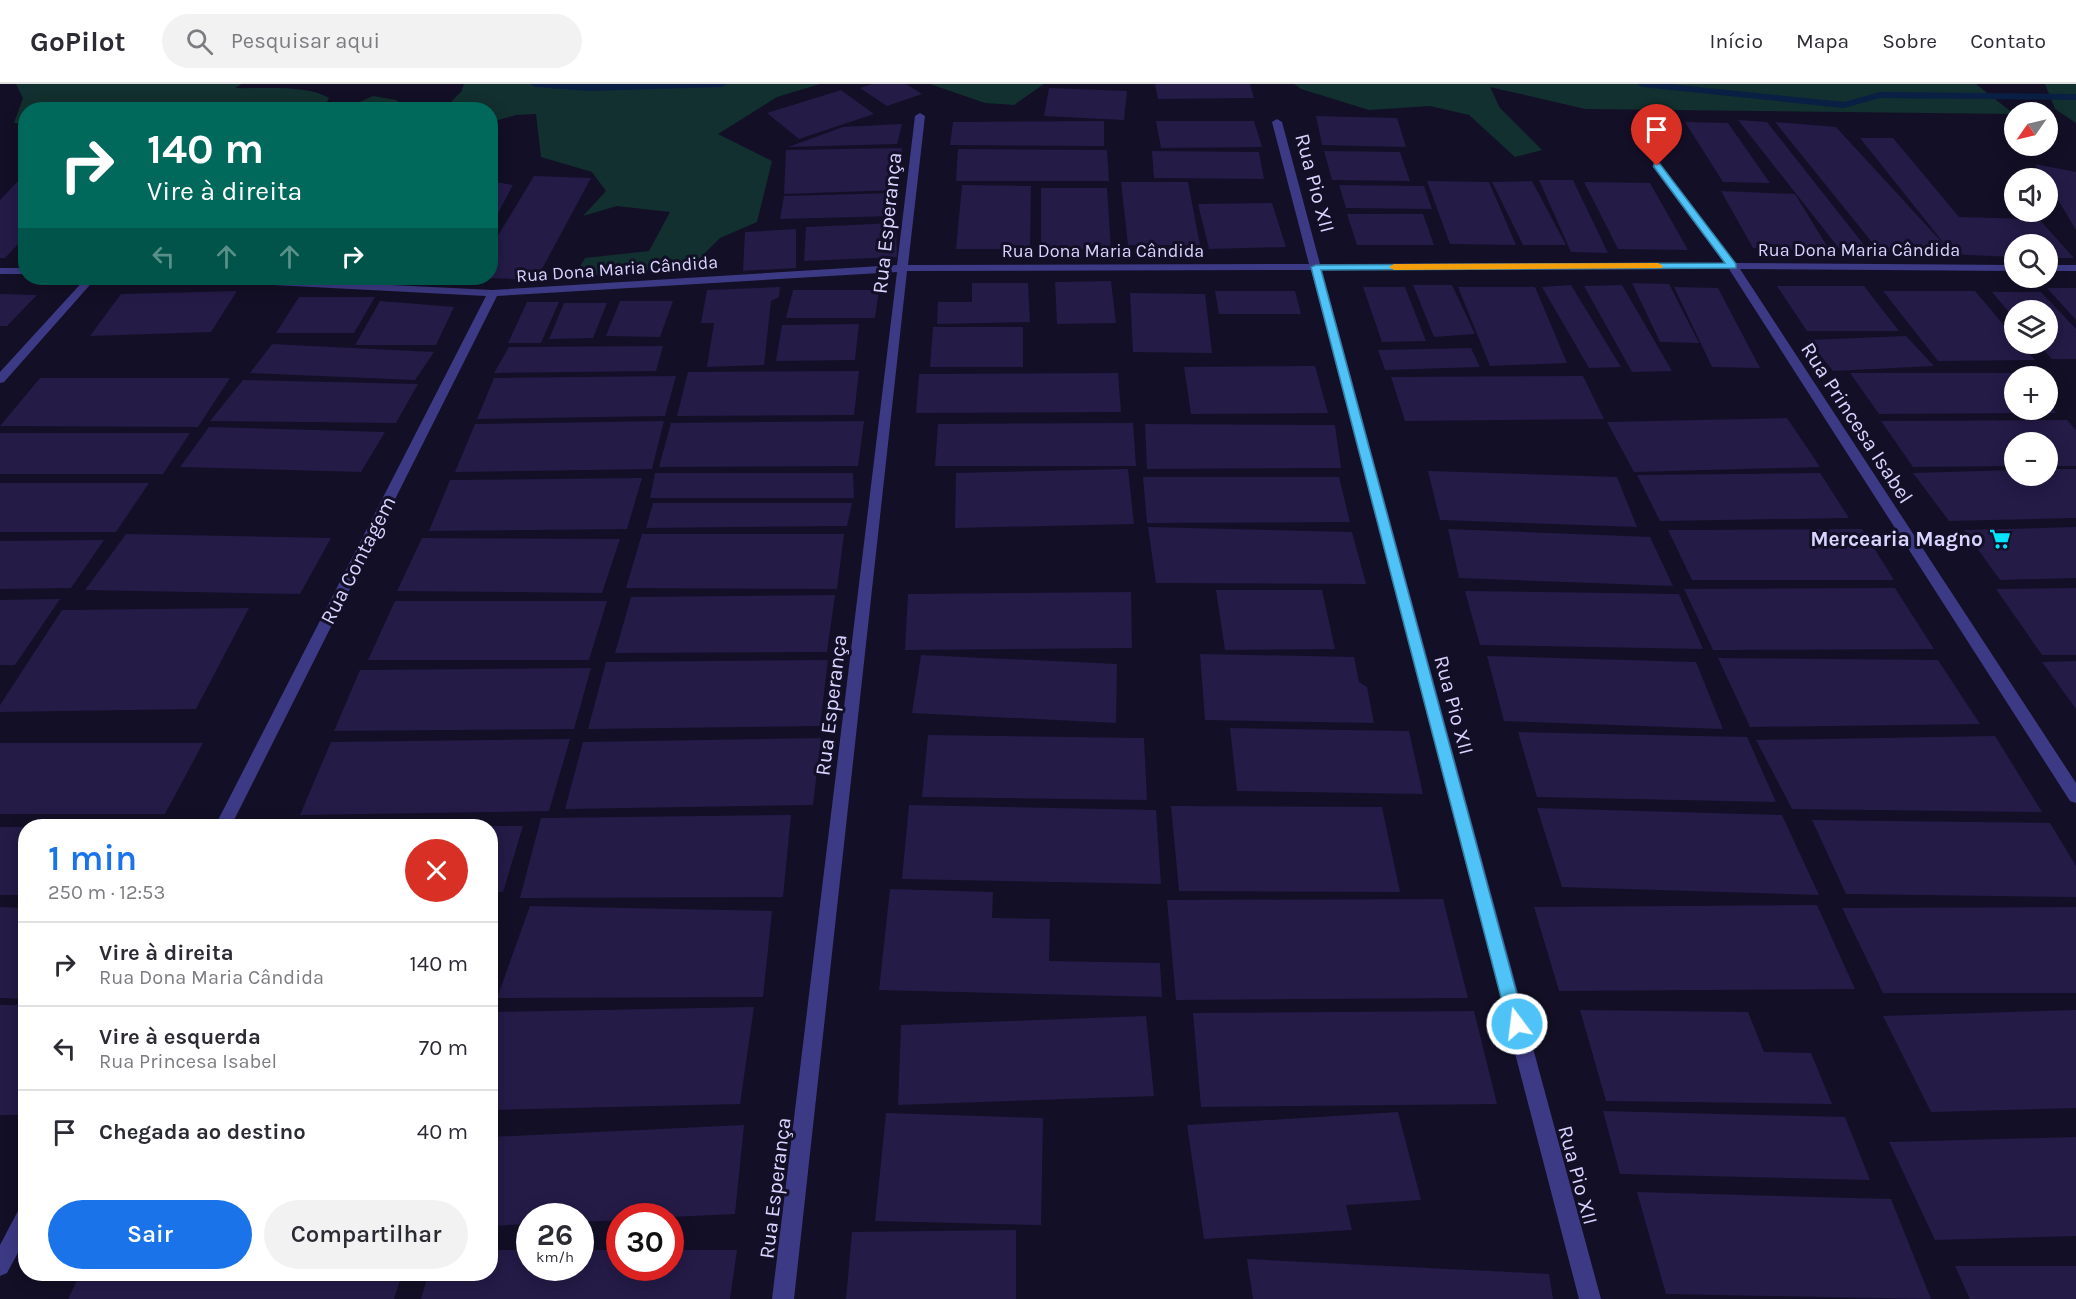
<!DOCTYPE html>
<html lang="pt">
<head>
<meta charset="utf-8">
<style>
  :root { --surface:#fff; --page:#f2f2f3; --text:#2b2b33; --muted:#7c7c81; --line:#e1e1e2; --accent:#1a73e8 }
  body { margin:0; font-family:Karla,sans-serif; background:var(--page); color:var(--text); height:100vh; display:flex; flex-direction:column; font-size:22px; white-space:nowrap }
  * { box-sizing:border-box; margin:0 }
  p { font-size:20px; color:var(--muted) }
  .icon { flex:none; width:33px; height:33px; fill:none; stroke:currentColor; stroke-width:2; stroke-linecap:round; stroke-linejoin:round }
  .map { position:relative; flex:1; overflow:hidden }
  .panel { position:absolute; left:18px; top:735px; width:480px; height:462px; display:flex; flex-direction:column; background:var(--surface); border-radius:24px; box-shadow:0 3px 15px #0003 }
  .panel>* { flex:none }
  .hud { position:absolute; left:18px; top:18px; width:480px; height:183px; border-radius:24px; box-shadow:0 3px 15px #0003; background:#00695c; color:#fff; overflow:hidden }
  .needle { width:39px; rotate:236deg }
  .tools { position:absolute; left:2004px; top:18px; display:grid; gap:12px }
  .tools a { display:grid; place-items:center; width:54px; height:54px; border-radius:50%; background:var(--surface); box-shadow:0 3px 15px #0003; font-size:30px }
  .speed { position:absolute; left:516px; top:1119px; display:flex; gap:12px; font-size:30px; font-weight:700; text-align:center }
  .speed>* { display:grid; place-content:center; width:78px; height:78px; border-radius:50%; background:var(--surface); box-shadow:0 3px 15px #0003; line-height:1 }
  .speed small { font-size:15px; font-weight:400 }
  .speed .limit { border:9px solid #d22; background:#fff; color:#111 }
  .pin { position:absolute; display:grid; place-items:center; width:51px; height:51px; color:#fff; margin:-62px -26px; border-radius:50% 50% 50% 0; rotate:-45deg; box-shadow:0 0 6px #0007 }
  .pin .icon { rotate:45deg }
  .me { position:absolute; width:66px; margin:-33px; rotate:345deg; stroke-linejoin:round; filter:drop-shadow(0 0 4px #0008) }
  .turn { display:flex; align-items:center; gap:21px; height:126px; padding:0 30px; font-size:27px }
  .turn .icon { width:78px; height:78px; stroke-width:2.5 }
  .turn b { display:block; font-size:42px; line-height:51px }
  .lanes { display:flex; align-items:center; height:57px; padding:0 30px; background:#0003; justify-content:center; gap:30px; direction:ltr }
  .lanes .off { opacity:.35 }
  .round { display:grid; place-items:center; flex:none; width:63px; height:63px; border-radius:32px; background:var(--page) }
  .headline { display:flex; align-items:center; justify-content:space-between; height:102px; padding:0 30px }
  h1 { font-size:36px; font-weight:600; line-height:45px; color:var(--accent) }
  .primary-button { display:flex; gap:12px; margin-top:auto; padding:12px 30px }
  .primary-button a { flex:1; height:69px; border-radius:36px; background:var(--accent); color:#fff; font-size:24px; font-weight:600; line-height:69px; text-align:center }
  .primary-button a+a { background:var(--page); color:var(--text) }
  ul { padding:0; list-style:none }
  li { display:flex; align-items:center; gap:18px; height:84px; padding:0 30px; border-top:2px solid var(--line) }
  li div { flex:1 }
  li b { display:block; font-size:22px }
  li em { font-style:normal }
  header { display:flex; align-items:center; gap:36px; box-sizing:border-box; height:84px; padding:0 30px; background:var(--surface); border-bottom:2px solid var(--line) }
  header strong { font-size:28px }
  nav { display:flex; gap:33px; margin-inline-start:auto; font-size:21px }
  .search { width:420px; height:54px; background:var(--page); display:flex; align-items:center; gap:15px; box-sizing:border-box; padding:0 21px; border-radius:33px; color:var(--muted); font-size:22px }
  .map>svg:first-child { display:block }
</style>
</head>
<body>
<header>
<strong>GoPilot</strong>
<div class="search"><svg class="icon" aria-label="search" viewBox="0 0 24 24"><circle cx="10" cy="10" r="6"/><path d="M15 15l6 6"/></svg>Pesquisar aqui</div>
<nav><a>Início</a><a>Mapa</a><a>Sobre</a><a>Contato</a></nav>
</header>
<div class="map">
<svg width="2076" height="1215" viewBox="0 0 2076 1215">
  <rect width="100%" height="100%" fill="#130f26"/>
  <path fill="#12302f" d="M16 0H242L235 4C261 5 307 0 329 14L323 26H26L25 40 14 39 23 14Z
    M464 0H820L777 13 718 50 772 77 757 138 720 154 693 181 574 193 585 174 649 167 670 128 617 122 583 132 606 107 592 88 541 73 536 30 516 31 491 38 490 26 444 25 461 8Z
    M930 0H1044L1014 21 985 19Z
    M1294 0H1976L2014 30 1585 25 1490 3 1500 24 1542 66 1515 73 1469 31 1430 22 1369 26 1301 5Z
    M2045 0H2076V39L2055 25Z
    M373 12 396 16 406 24 344 25Z"/>
  <g fill="none" stroke-linecap="round" stroke-linejoin="round">
    <path fill="#0a1f44" fill-rule="evenodd" d="M530 0H727L722 3 589 7 535 3Z
      M1637 0H1670L1844 18 1880 8 2076 10V16L1880 14 1844 24 1642 3Z"/>
  </g>
  <path fill="#241b47" d="M872 0H906L922 10 887 22 860 4Z
    M1155 0H1250L1254 14 1158 15Z
    M1049 4 1127 7 1124 36 1044 32Z
    M841 6 874 30 799 55 767 29Z
    M1316 32 1397 34 1406 63 1322 61Z
    M1738 36 1767 38 1868 166 1841 167Z
    M1104 37V62L950 61 953 38Z
    M1156 37H1254L1262 63 1161 64Z
    M1685 38 1728 39 1770 99 1723 98Z
    M1775 38 1836 43 1950 167 1860 54H1893L1959 133 2039 135 2074 174H2048V160H2014V173L1879 167Z
    M902 40 897 60 788 63 843 43Z
    M902 64 898 106 784 110 786 66Z
    M958 65 1107 66 1109 97H956Z
    M1152 67 1259 68 1264 95 1154 94Z
    M1324 67 1400 68 1410 97 1332 96Z
    M2035 80 2076 88V146L2048 99V94H2045Z
    M534 92 591 94 536 196 490 194V165Z
    M1539 96H1573L1608 169 1571 168Z
    M490 97 513 101 490 144Z
    M1427 97 1489 98 1516 161 1450 160Z
    M1532 97 1566 161H1523L1492 98Z
    M17 98H26V152L5 174H0V116Z
    M1121 98H1188L1200 161H1128Z
    M1584 98 1650 99 1688 166 1618 165Z
    M962 101 1031 102 1030 165H956Z
    M1339 101 1424 102 1432 125 1346 124Z
    M1041 104H1107L1111 165H1041Z
    M1721 107 1795 110 1830 167 1753 164Z
    M894 109 893 132 780 135 784 112Z
    M1272 119 1286 163 1209 165 1198 120Z
    M1347 130H1423L1434 161H1357Z
    M896 139 897 173 804 177 806 143Z
    M796 145V184L743 187 745 148Z
    M1111 197 1116 239 1057 240 1055 198Z
    M972 199H1028L1030 238 937 240 938 218H972Z
    M1632 199 1669 200 1699 259 1660 258Z
    M1413 201H1452L1475 250 1434 253Z
    M1571 201 1621 283 1589 284 1542 203Z
    M1622 201 1672 287 1632 288 1584 202Z
    M1777 202H1864L1899 247H1807Z
    M780 203 779 213 771 217 764 281 707 283 714 239H701L707 206Z
    M1363 203H1405L1426 257 1382 258Z
    M1458 203H1535L1567 279 1490 282Z
    M1674 203 1718 204 1760 284 1712 283Z
    M2047 204H2076V236Z
    M793 206H879L875 234H786Z
    M237 207 211 248 90 252 121 210Z
    M1215 207H1295L1301 230H1219Z
    M1883 207H1975L2014 253V260H2021L2035 276 1938 277Z
    M1992 208H2041L2076 245V275H2052L2038 260H2048V226H2014V234Z
    M1130 209 1205 210 1212 269 1133 268Z
    M0 210 37 211 7 242H0Z
    M299 213H375L354 249H276Z
    M380 217 454 223 436 261H355Z
    M620 217H673L660 253 606 252Z
    M527 218H559L541 259H508Z
    M564 219H607L593 254 549 255Z
    M859 240 855 276 776 277 782 241Z
    M933 243H1023V283H930Z
    M1906 252 1934 282 1833 287 1808 256Z
    M272 260 434 268 415 296 250 289Z
    M663 262 656 287 494 289 509 263Z
    M1471 264 1480 283 1385 286 1378 266Z
    M1315 282 1328 329 1191 330 1184 283Z
    M859 287 854 331 677 332 688 288Z
    M1118 289 1121 328 916 329 919 290Z
    M1850 289H2021L2024 292H2014V326H2048V320L2056 329 1879 330Z
    M676 292 665 332 477 335 494 294Z
    M1583 292 1604 335 1405 337 1391 293Z
    M40 294H230L198 343 0 342Z
    M243 296 418 300 396 339 210 337Z
    M1787 334 1820 383 1634 388 1607 338Z
    M2067 336 2076 346V382H2048V358H2014V382L1913 383 1881 337Z
    M664 337 652 385 455 388 475 340Z
    M864 337 858 382 659 383 671 339Z
    M1133 339 1136 382H935L938 340Z
    M1145 340 1335 341 1341 384 1147 385Z
    M209 343 385 348 361 388 180 383Z
    M0 349H190L163 390H0Z
    M1128 385 1134 440 955 444 956 389Z
    M2048 385H2076V434L1949 437 1913 389 2014 386V392H2048Z
    M1428 387 1617 393 1637 443 1440 436Z
    M655 389H853L854 414H650Z
    M1820 389 1849 434 1660 437 1637 391Z
    M1143 393H1339L1350 438 1147 439Z
    M642 394 627 445 429 447 450 396Z
    M0 399H149L116 448H0Z
    M653 419H852L847 442 646 444Z
    M1148 443 1352 448 1366 500 1156 499Z
    M2076 443V494L2000 496 1964 446Z
    M1448 445 1650 453 1673 502 1459 494Z
    M1862 445 1894 496H1692L1668 446Z
    M126 450 331 454 300 510 85 506Z
    M642 450H844L837 505 626 504Z
    M422 454 620 455 602 509 397 507Z
    M104 456 71 504 0 505V457Z
    M1895 504 1934 565 1713 566 1684 505Z
    M2076 504V571H2042L1996 505Z
    M1216 506H1322L1335 565 1225 566Z
    M1465 507 1679 510 1703 565 1480 561Z
    M1131 508 1132 564 905 566 908 510Z
    M835 511 827 568 615 569 631 513Z
    M60 515 15 581H0V516Z
    M395 517H607L589 576H368Z
    M249 524 196 625 0 628V621L62 526Z
    M1200 570 1354 573 1359 598 1367 603 1374 639 1205 636Z
    M921 571 1117 580 1116 639 912 629Z
    M1487 572 1696 578 1723 645 1504 637Z
    M1718 574 1938 576 1980 640 1750 643Z
    M828 576 820 642 588 645 606 578Z
    M2076 577V625L2042 578Z
    M591 584 574 645 334 647 360 586Z
    M1230 644 1409 647 1423 710 1237 707Z
    M1518 648 1747 653 1776 718 1537 713Z
    M928 651 1144 654 1147 716 922 713Z
    M1995 652 2042 728 1792 725 1756 656Z
    M821 654 813 721 565 725 583 658Z
    M570 655 549 727 300 731 331 658Z
    M0 659H203L165 730H0Z
    M909 721 1156 726 1161 800 902 795Z
    M1171 722 1382 723 1400 808 1179 807Z
    M1537 724 1782 731 1819 811 1562 803Z
    M791 731 783 813 520 814 541 734Z
    M1812 736 2050 739 2076 782V813L1846 810Z
    M490 742H523L503 808H490Z
    M0 743H26V811H0Z
    M890 805 993 808 992 834 1050 835 1049 877 1160 879 1162 913 879 906Z
    M1443 815 1468 914 1176 916 1167 816Z
    M1817 821 1855 905 1559 907 1534 823Z
    M530 822 772 827 763 913 497 914Z
    M0 823 26 824V915L0 914Z
    M2076 823V909H1883L1842 824Z
    M0 921H26V1031H0Z
    M754 923 740 1020 490 1026V928Z
    M1580 926 1748 928 1764 968 1811 969 1832 1020 1606 1017Z
    M2076 926V1024L1931 1028 1883 932Z
    M1474 927 1497 1020 1201 1023 1193 929Z
    M1146 932 1154 1012 898 1021 901 941Z
    M1603 1027 1845 1033 1870 1096 1620 1090Z
    M1398 1028 1421 1116 1346 1121 1352 1146 1204 1155 1187 1041Z
    M886 1029 1043 1034 1041 1141 875 1137Z
    M744 1041 735 1130 670 1133 620 1132V1136L580 1138V1132H530V1140L490 1142V1053Z
    M2076 1053V1152L1935 1156 1889 1058Z
    M1637 1108 1891 1115 1931 1215 1666 1210Z
    M1016 1146V1215H846L852 1148Z
    M490 1166H530V1184H580V1166H620V1184H670V1166H737L730 1215H421L428 1190H490Z
    M1247 1175 1549 1190 1553 1215H1253Z
    M1955 1182H2076V1215H1970Z
    M80 1190H402L394 1215H68Z"/>
  <g fill="none" stroke-linecap="round" stroke-linejoin="round">
    <path fill="#3d3a85" fill-rule="evenodd" d="M920 29 925 32 908 181 1309 180 1272 38 1277 35 1282 38 1320 180 1724 179 1652 82 1657 79 1660 80 1735 179 2014 181V187L1740 185 2076 699V719L2070 717 1729 185 1322 186 1601 1215H1579L1311 186 907 187 794 1215H772L897 188 497 212 231 742H215L486 212 193 197 188 194H248L493 206 897 181 915 32Z
      M2048 181H2076V187H2048Z
      M0 184H26V190H0Z
      M86 194H96L4 298 0 299V288Z
      M26 1122V1154L7 1189 0 1192V1161L19 1125Z"/>
  </g>
  <path fill="#4fc3f7" stroke="#337fa1" stroke-width="1.5" d="M1654 80H1660L1736 180V184L1321 186 1525 940 1523 946 1517 948 1511 946 1508 940 1311 183 1316 181 1725 179 1654 83Z"/>
  <path fill="#f59e0b" d="M1658 179 1663 182 1662 184 1394 186 1389 183 1394 180Z"/>
  <defs>
    <symbol id="supermarket-bare" viewBox="-9 -9 18 18"><path d="M-6-5.5h2.5l.6 2H6L4.5 2H-2.5L-4.4-4H-6ZM-1.5 3.2a1.3 1.3 0 1 0 .1 0ZM3 3.2a1.3 1.3 0 1 0 .1 0Z" fill="#00e5ff" stroke="#130f26" stroke-width="2.5" paint-order="stroke"/></symbol>
  </defs>
  <g fill-rule="evenodd">
    <use href="#supermarket-bare" x="1985" y="440" width="30" height="30"/>
  </g>
  <g text-anchor="middle" stroke-width="6" stroke-linejoin="round" paint-order="stroke">
    <g font-size="18" fill="#d9d4ff" stroke="#130f26">
      <text x="1859" y="172">Rua Dona Maria Cândida</text>
      <text x="1103" y="173">Rua Dona Maria Cândida</text>
      <text transform="translate(617 185) rotate(-4)" y="6">Rua Dona Maria Cândida</text>
    </g>
    <g font-size="21" fill="#d9d4ff" stroke="#130f26">
      <text transform="translate(1315 99) rotate(75)" y="7">Rua Pio XII</text>
      <text transform="translate(887 139) rotate(-84)" y="7">Rua Esperança</text>
      <text transform="translate(1857 339) rotate(57)" y="7">Rua Princesa Isabel</text>
      <text transform="translate(358 476) rotate(-63)" y="7">Rua Contagem</text>
      <text transform="translate(831 621) rotate(-83)" y="7">Rua Esperança</text>
      <text transform="translate(1454 621) rotate(75)" y="7">Rua Pio XII</text>
      <text transform="translate(1578 1091) rotate(75)" y="7">Rua Pio XII</text>
      <text transform="translate(775 1104) rotate(-83)" y="7">Rua Esperança</text>
    </g>
    <g font-size="21" font-weight="bold" fill="#d9d4ff" stroke="#130f26" text-anchor="end">
      <text x="1983" y="462">Mercearia Magno</text>
    </g>
  </g>
</svg>
<div class="tools">
<a><svg class="needle" viewBox="-14 -14 28 28"><path d="M0-13l5 13h-10z" fill="#e53935"/><path d="M0 13l5-13h-10z" fill="#7c7c81"/></svg></a>
<a><svg class="icon" aria-label="sound" viewBox="0 0 24 24"><path d="M4 9h4l5-4v14l-5-4H4zM17 9q2 3 0 6"/></svg></a>
<a><svg class="icon" aria-label="search" viewBox="0 0 24 24"><circle cx="10" cy="10" r="6"/><path d="M15 15l6 6"/></svg></a>
<a><svg class="icon" aria-label="layers" viewBox="0 0 24 24"><path d="M12 4l9 5-9 5-9-5zM3 14l9 5 9-5"/></svg></a>
<a>+</a>
<a>−</a>
</div>
<div class="speed"><div>26<small>km/h</small></div><div class="limit">30</div></div>
<div class="pin" style="left:1657px;top:82px;background:#d93025"><svg class="icon" aria-label="arrive" viewBox="0 0 24 24"><path d="M6 21V4h12l-3 4 3 4H6"/></svg></div>
<svg class="me" style="left:1517px;top:940px" viewBox="-20 -20 40 40"><circle r="17" fill="#4fc3f7" stroke="#fff" stroke-width="3"/><path d="M0-11L8 9 0 5-8 9z" fill="#fff"/></svg>
<div class="hud">
<div class="turn"><svg class="icon" aria-label="right" viewBox="0 0 24 24"><path d="M7 20v-9h11M14 6l5 5-5 5"/></svg><div><b>140 m</b>Vire à direita</div></div>
<div class="lanes"><svg class="icon off" aria-label="left" viewBox="0 0 24 24"><path d="M17 20v-9H6M10 6l-5 5 5 5"/></svg><svg class="icon off" aria-label="ahead" viewBox="0 0 24 24"><path d="M12 20V5M6 11l6-6 6 6"/></svg><svg class="icon off" aria-label="ahead" viewBox="0 0 24 24"><path d="M12 20V5M6 11l6-6 6 6"/></svg><svg class="icon" aria-label="right" viewBox="0 0 24 24"><path d="M7 20v-9h11M14 6l5 5-5 5"/></svg></div>
</div>
<section class="panel">
<div class="headline"><div><h1>1 min</h1><p>250 m · 12:53</p></div><a class="round" style="background:#d93025;color:#fff"><svg class="icon" aria-label="close" viewBox="0 0 24 24"><path d="M6 6l12 12M18 6L6 18"/></svg></a></div>
<ul>
<li><svg class="icon" aria-label="right" viewBox="0 0 24 24"><path d="M7 20v-9h11M14 6l5 5-5 5"/></svg><div><b>Vire à direita</b><p>Rua Dona Maria Cândida</p></div><em>140 m</em></li>
<li><svg class="icon" aria-label="left" viewBox="0 0 24 24"><path d="M17 20v-9H6M10 6l-5 5 5 5"/></svg><div><b>Vire à esquerda</b><p>Rua Princesa Isabel</p></div><em>70 m</em></li>
<li><svg class="icon" aria-label="arrive" viewBox="0 0 24 24"><path d="M6 21V4h12l-3 4 3 4H6"/></svg><div><b>Chegada ao destino</b></div><em>40 m</em></li>
</ul>
<div class="primary-button"><a>Sair</a><a>Compartilhar</a></div>
</section>
</div>
</body>
</html>
